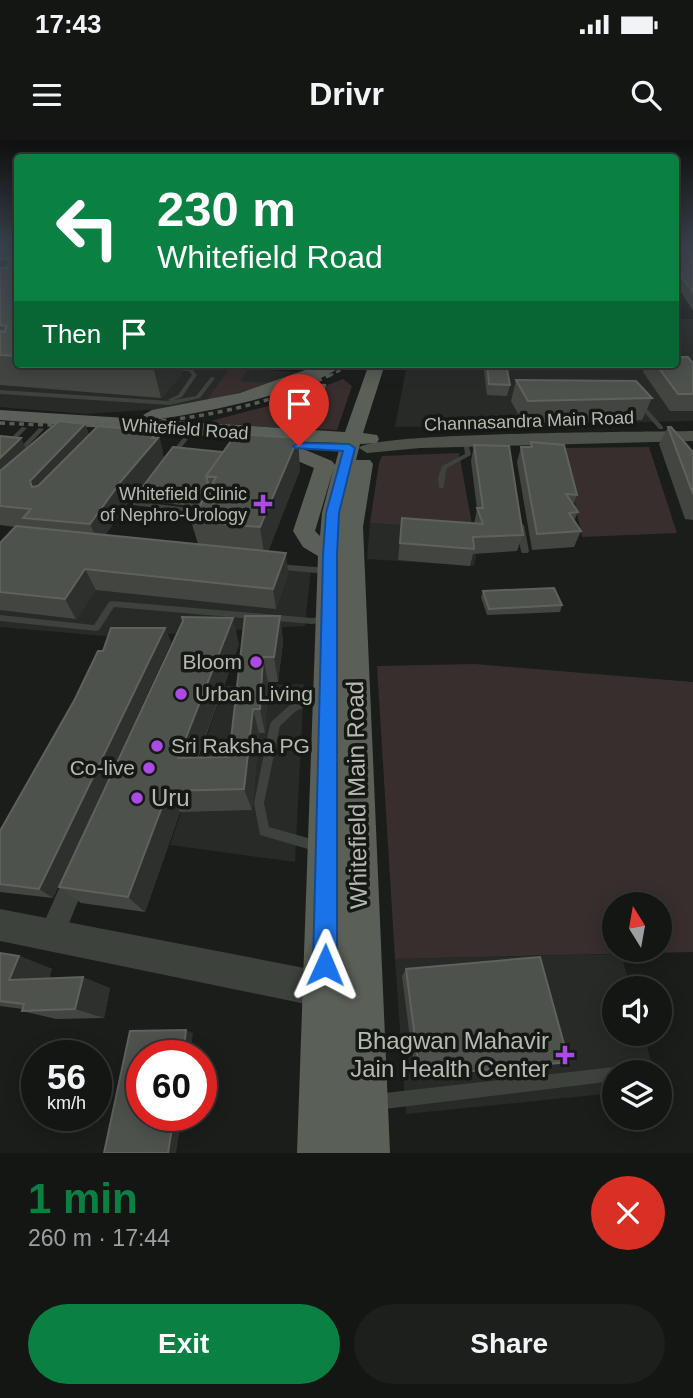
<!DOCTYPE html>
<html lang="en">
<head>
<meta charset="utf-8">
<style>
  :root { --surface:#141614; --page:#1d1f1d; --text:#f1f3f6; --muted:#9d9fa0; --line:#333534; --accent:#0b8043 }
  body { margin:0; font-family:Arial,sans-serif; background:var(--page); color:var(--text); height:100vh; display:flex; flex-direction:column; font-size:26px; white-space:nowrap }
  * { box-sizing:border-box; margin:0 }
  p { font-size:23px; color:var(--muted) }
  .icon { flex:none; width:38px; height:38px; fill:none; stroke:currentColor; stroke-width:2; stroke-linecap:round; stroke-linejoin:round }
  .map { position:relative; height:1013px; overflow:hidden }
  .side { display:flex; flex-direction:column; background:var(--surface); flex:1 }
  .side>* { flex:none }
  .guide { position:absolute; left:14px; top:14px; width:665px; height:214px; border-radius:7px; box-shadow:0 4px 18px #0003,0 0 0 2px var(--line); background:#0b8043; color:#fff; overflow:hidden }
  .needle { width:46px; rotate:349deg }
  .fabs { position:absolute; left:602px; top:752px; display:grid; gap:14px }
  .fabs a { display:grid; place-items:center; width:70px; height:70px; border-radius:50%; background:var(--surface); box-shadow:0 4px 18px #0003,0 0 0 2px var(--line); font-size:35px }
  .speed { position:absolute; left:21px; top:900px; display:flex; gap:14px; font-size:35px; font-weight:700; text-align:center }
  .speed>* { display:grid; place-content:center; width:91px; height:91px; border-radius:50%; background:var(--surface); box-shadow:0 4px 18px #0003,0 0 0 2px var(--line); line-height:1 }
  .speed small { font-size:18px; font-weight:400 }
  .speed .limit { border:10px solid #d22; background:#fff; color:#111 }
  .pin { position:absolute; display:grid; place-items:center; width:60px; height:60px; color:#fff; margin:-72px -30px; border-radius:50% 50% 50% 0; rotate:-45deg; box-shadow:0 0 7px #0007 }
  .pin .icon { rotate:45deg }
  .me { position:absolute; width:77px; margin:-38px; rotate:1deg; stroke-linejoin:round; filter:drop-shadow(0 0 5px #0008) }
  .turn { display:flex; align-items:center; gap:24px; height:147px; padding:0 28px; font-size:32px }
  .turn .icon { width:91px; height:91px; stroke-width:2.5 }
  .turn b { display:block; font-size:49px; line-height:60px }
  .then { display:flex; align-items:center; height:66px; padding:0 28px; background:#0003; gap:14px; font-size:26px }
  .round { display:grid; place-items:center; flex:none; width:74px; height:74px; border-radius:37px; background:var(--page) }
  .summary { display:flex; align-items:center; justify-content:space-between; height:119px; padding:0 28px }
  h1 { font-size:42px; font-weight:800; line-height:52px; color:var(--accent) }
  .button { display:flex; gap:14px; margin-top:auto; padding:14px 28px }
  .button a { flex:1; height:80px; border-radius:42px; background:var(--accent); color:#fff; font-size:28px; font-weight:800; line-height:80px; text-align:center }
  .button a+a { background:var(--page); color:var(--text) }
  .status { display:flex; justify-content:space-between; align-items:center; height:49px; padding:0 35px; background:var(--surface); direction:ltr }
  .status svg { height:19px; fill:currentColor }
  header { display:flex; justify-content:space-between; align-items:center; height:91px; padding:0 28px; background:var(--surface); font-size:32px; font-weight:800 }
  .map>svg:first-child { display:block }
</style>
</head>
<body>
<div class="status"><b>17:43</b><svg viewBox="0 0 49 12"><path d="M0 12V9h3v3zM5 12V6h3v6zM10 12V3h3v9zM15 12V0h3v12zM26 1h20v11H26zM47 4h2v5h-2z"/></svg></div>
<header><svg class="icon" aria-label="menu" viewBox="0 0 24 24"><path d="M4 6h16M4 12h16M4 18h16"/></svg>Drivr<svg class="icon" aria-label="search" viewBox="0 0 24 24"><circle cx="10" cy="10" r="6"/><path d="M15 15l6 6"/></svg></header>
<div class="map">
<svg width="693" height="1013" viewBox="0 0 693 1013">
  <rect width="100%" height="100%" fill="#1b1d1b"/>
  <path fill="#272a27" d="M676 179H693V281L395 287 407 224H676Z
    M0 211 17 212 18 224H186L308 233 244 254 161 269 85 274 0 267Z
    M370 383 473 390 476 417 474 426 367 419Z
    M20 396 311 427 305 486 116 497 0 487V419Z
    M304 544 295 722 170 705 224 546Z
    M621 814 631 849H614V894H644L654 933H614V953L406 974 395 819Z"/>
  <path fill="#372e2d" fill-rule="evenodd" d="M229 229 247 230 241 241 274 243 206 261Z
    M343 239 352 246 337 290 199 284 287 261Z
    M649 307 677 393 582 397 563 308Z
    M459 313 473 390 370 383 379 323 382 316Z
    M475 524 693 542V812L395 819 377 526ZM614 765H660V810H614Z"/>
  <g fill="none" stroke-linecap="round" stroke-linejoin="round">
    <path fill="#3d423c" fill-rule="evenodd" d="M169 228 192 229 197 235 182 257 174 260 196 256 211 237 215 238 200 258 170 265 0 254V250L170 261 168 260 169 259 178 255 192 235 189 231 171 230 169 229Z
      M637 262H641L663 287V289H659L637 264Z
      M22 287 27 288 9 306H5V304Z
      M39 288 44 289 21 313H17V311Z
      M183 298 188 299 174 317H170L169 316Z
      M463 301 468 302 471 315 447 328C444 335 446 342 443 348H439L438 338 442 326 465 314Z
      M148 344 151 346 140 362 206 370 209 372 206 374 133 365V363L146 345Z
      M518 383H520L524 385 529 411 528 413H522L521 411 516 385Z
      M276 424 328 428 332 431 328 434 273 429 272 427 273 425Z
      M112 461 312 478 327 476 331 479 327 482 312 484 114 467 99 490 96 491 0 481V475L94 485 109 462Z
      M322 552 325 553 327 556 325 559 296 571 280 586 264 663 269 687 322 702 324 706 322 710 318 712 260 695 254 663 270 584 272 581 290 565Z
      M635 924 640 926 642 933H614V941L376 970 371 967 368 962 371 957 376 954 614 927 618 928Z"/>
    <path fill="#3d423c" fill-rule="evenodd" d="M78 720 86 724 90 732 60 805 51 809 42 805 38 796 70 724Z"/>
    <path fill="#3d423c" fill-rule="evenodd" d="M0 769 325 832 337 838 343 850 337 862 325 868 0 801Z"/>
    <path fill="#4c524a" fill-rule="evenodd" d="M693 291V301L420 308 367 313 359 308C373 292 652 292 693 291Z"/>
    <path fill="#5a6058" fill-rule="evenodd" d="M322 224H343C317 251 192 275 152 280L143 275 152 270 240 253Z
      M369 224H385L363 293 377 295 379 299 377 303 360 304 356 320H370L373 324 363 387 390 1013H297L318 416 303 407 293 391 314 328 270 309 268 305 272 301 0 280V270L345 292ZM284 301 341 303 335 325 332 321ZM334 327 322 373 320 396 315 391Z"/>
    <path stroke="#575d55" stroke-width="2.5" stroke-dasharray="4.5 3.5" stroke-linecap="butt" d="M329 236 353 224"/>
    <path stroke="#575d55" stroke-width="3.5" stroke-dasharray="5 4.5" stroke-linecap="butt" d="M0 283C113 289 229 285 332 234"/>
  </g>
  <path fill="#424540" d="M0 103 18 216 0 215Z
    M676 103 693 117V171L676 144Z
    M684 103H693V116Z
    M0 215 18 216V224H179L181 235 161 258 0 245Z
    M693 223V271H670L643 232 646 224H676Z
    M486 224H506L510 245 507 256 487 255 484 231Z
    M516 240 652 258 642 280 523 283 511 261Z
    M325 245 326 257 319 276 300 275 299 264Z
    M85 284 89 295 163 311 162 312 164 318 130 360 105 395 198 404 191 381 199 367 145 361 141 349 173 307 300 330 268 411 288 433 276 469 96 450 76 479 0 470V403L15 387 0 385V296L26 309Z
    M668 287 693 312V380L685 379 659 304Z
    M531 302 577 355 573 365 578 372 574 381 581 391 574 407 532 410 517 322 521 307H529Z
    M474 305 523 395 517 411 473 414 470 426 398 420 402 378 474 384 477 369 471 321Z
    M483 451 562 465 560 472 487 475 481 457Z
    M245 476H280L283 502 278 542H268L265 593H259L252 670 180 672 145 772 81 763 59 747 239 504 198 618 229 617Z
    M165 488 171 502 53 758 0 752V691L103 511Z
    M0 813 19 816 52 829 49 838 110 848 104 878 56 879 22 871 23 869 0 866Z
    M406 829 569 922 415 937 402 836Z"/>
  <path fill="#2d302c" d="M17 118 0 148V120Z
    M154 224H179L181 235 161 258 153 226Z
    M325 245 326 257 319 276V265Z
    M85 284 92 303 43 368 32 347 30 341Z
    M158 292 163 311 162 312 164 318 130 360 99 404 90 384Z
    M21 298 31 318 0 349V318Z
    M298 298 300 330 265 420 260 387Z
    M208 343 210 355 202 367 199 355Z
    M286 413 288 433 276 469 273 449Z
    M85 429 96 450 76 479 65 459Z
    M280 476 283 502 278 542 274 517Z
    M233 478 239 504 189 640 178 618Z
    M165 488 171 502 53 758 39 749Z
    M263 517 268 542 265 593 260 569Z
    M253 569 259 593 252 670 244 649Z
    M168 651 180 672 145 772 128 757Z
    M19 816 52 829 44 851 9 840Z
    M83 837 110 848 104 878 75 869Z
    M186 890 193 893 190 915H183Z
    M174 975H182L176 1013H168Z"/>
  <path fill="#4e524c" stroke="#5e625b" stroke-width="2" d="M0 103H18V216L0 215V191L4 192 7 186 0 185V128L7 127 9 121 17 118 0 120Z
    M676 103H683L693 117V153L679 133H682L676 124Z
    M676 217H688L693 223V254H678L656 224H676Z
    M129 224H154L153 226Z
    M487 224H506L510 245 489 244Z
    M516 240 636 241 652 258 528 261Z
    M307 244 325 245 319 265 299 264Z
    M59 281 85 284 30 341 32 347 38 346 98 286 158 292 152 298H158L122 340 90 384 23 378 31 369 0 366V331Z
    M668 287H671L693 312V354Z
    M236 294 298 298 260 387 191 381 216 337 206 336Z
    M0 296 21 298 0 318Z
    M531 302 564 305 577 355 566 354 578 372 569 373 581 391 537 394 521 307H532Z
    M474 305 509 306 523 395 473 397 474 409 400 403 402 378 483 384 477 368H483Z
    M173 307 223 312 206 336 208 343 199 355 141 349Z
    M16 386 286 413 273 449 85 429 65 459 0 452V403Z
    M554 448 562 465 489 469 483 451Z
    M245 476H280L274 517H263L260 569H253L244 649 168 651 128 757 59 747 183 481 182 477 233 478 178 618 229 617Z
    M111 488H165L39 749 0 744V691L75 559 98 511H103Z
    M0 813 19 816 9 840 83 837 75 869 22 871 24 864 0 861Z
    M540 817 569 922 420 936 406 829Z
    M186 890 183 915H142V975H174L168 1013H104L130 891Z"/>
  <linearGradient id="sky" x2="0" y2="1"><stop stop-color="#0f100f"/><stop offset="0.42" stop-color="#39404a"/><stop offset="1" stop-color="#39404a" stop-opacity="0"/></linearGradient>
  <rect width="693" height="245" fill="url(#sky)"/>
  <path fill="#1a73e8" stroke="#114b97" stroke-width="2" d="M299 303 349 304 355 308 339 373 337 415V825L333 833 325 837 316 833 313 825 323 415 326 373 343 311 295 308 293 306Z"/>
  <g fill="#ad4ae5" stroke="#161816" stroke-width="2.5">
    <path d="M259.5 353.5h7v7h7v7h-7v7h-7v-7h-7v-7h7z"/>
    <circle cx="256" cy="522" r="7"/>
    <circle cx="181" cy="554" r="7"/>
    <circle cx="157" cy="606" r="7"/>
    <circle cx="149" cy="628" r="7"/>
    <circle cx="137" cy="658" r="7"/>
    <path d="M561.5 904.5h7v7h7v7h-7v7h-7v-7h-7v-7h7z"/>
  </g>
  <g text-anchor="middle" stroke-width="7" stroke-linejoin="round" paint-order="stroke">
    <g font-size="18" fill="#b3bbae" stroke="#161816">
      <text transform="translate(529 281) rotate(-2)" y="6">Channasandra Main Road</text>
      <text transform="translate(185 289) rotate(4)" y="6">Whitefield Road</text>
    </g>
    <g font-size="18" fill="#b3bbae" stroke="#161816" text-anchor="end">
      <text x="247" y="360">Whitefield Clinic<tspan x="247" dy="21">of Nephro-Urology</tspan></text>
    </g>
    <g font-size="21" fill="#b3bbae" stroke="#161816" text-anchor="end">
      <text x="242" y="529">Bloom</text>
      <text x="195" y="561" text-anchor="start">Urban Living</text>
      <text x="171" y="613" text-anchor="start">Sri Raksha PG</text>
      <text x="135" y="635">Co-live</text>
    </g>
    <g font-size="24" fill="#b3bbae" stroke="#161816">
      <text transform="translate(357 655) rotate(-91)" y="8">Whitefield Main Road</text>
    </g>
    <g font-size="24" fill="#b3bbae" stroke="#161816" text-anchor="start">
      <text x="151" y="666">Uru</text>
      <text x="549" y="909" text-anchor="end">Bhagwan Mahavir<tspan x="549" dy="28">Jain Health Center</tspan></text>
    </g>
  </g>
</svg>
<div class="fabs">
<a><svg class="needle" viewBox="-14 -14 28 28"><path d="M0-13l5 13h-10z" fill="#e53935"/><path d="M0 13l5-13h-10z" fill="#9d9fa0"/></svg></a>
<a><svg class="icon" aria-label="sound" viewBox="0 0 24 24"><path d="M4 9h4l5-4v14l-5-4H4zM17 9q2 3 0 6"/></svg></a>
<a><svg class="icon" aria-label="layers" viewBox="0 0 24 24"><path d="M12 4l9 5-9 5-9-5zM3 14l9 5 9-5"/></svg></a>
</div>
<div class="speed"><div>56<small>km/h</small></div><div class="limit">60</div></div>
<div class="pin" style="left:299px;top:306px;background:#d93025"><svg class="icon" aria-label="arrive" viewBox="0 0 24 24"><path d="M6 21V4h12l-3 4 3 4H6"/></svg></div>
<svg class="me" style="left:325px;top:825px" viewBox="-20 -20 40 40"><path d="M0-17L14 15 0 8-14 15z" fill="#1a73e8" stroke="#fff" stroke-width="4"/></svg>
<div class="guide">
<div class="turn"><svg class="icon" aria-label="left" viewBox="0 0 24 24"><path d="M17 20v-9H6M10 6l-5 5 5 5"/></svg><div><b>230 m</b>Whitefield Road</div></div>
<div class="then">Then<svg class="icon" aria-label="arrive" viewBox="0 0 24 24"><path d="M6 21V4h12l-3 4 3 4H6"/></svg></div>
</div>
</div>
<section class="side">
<div class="summary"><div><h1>1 min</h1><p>260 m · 17:44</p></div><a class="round" style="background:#d93025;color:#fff"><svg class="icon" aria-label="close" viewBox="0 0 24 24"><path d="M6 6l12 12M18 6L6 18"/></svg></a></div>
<div class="button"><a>Exit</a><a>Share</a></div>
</section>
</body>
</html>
